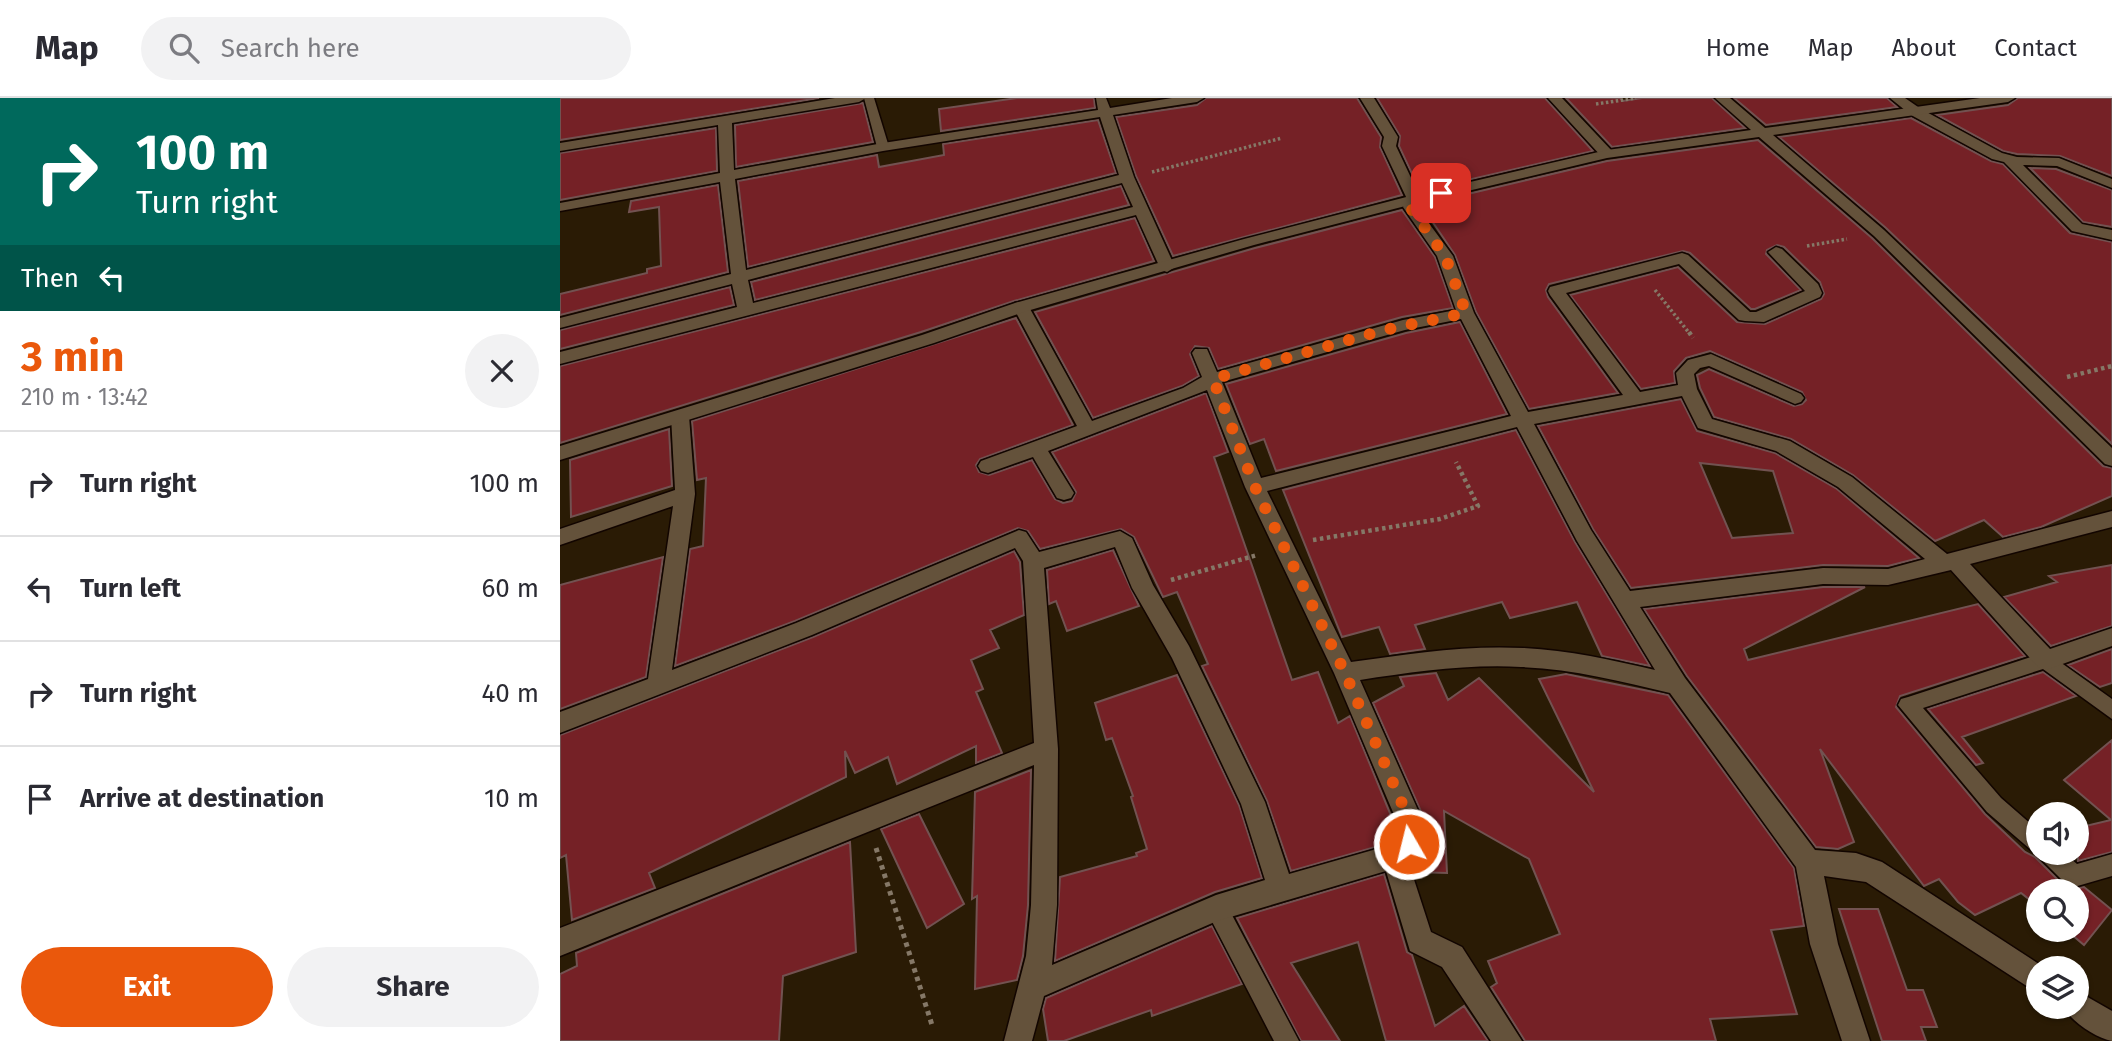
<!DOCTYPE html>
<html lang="en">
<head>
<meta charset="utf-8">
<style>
  :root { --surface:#fff; --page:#f2f2f3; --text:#2b2b33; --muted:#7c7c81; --line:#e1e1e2; --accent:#ea580c }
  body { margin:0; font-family:"Fira Sans",sans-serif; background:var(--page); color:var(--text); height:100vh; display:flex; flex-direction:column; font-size:26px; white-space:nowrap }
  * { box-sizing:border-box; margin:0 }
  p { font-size:23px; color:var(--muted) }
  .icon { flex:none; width:38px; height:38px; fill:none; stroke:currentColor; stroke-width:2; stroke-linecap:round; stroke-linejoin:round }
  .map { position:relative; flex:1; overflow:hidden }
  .sheet { display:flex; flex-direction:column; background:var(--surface); width:560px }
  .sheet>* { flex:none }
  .banner { background:#00695c; color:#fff; overflow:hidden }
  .controls { position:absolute; left:1466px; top:704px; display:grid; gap:14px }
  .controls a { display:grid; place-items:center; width:63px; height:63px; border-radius:50%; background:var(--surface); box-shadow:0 2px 5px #0004; font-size:35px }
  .pin { position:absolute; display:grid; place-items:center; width:60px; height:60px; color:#fff; margin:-30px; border-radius:14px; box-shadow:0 4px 10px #0006 }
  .me { position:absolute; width:77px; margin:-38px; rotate:352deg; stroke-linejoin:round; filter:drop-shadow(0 0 5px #0008) }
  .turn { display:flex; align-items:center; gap:24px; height:147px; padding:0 21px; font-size:32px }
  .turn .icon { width:91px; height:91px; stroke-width:2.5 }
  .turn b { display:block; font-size:49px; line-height:60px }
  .then { display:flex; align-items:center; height:66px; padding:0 21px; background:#0003; gap:14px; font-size:26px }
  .round { display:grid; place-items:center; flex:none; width:74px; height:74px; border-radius:37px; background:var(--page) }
  .overview { display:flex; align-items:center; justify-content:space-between; height:119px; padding:0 21px }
  h1 { font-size:42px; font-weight:700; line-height:52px; color:var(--accent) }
  .action { display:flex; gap:14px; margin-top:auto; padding:14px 21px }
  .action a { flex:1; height:80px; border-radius:42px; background:var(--accent); color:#fff; font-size:28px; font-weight:700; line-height:80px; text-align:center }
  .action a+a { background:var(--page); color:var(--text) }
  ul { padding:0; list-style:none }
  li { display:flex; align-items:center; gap:21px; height:105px; padding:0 21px; border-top:2px solid var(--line) }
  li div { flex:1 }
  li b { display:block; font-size:26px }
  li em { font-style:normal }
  header { display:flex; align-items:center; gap:42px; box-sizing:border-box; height:98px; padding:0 35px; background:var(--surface); border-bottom:2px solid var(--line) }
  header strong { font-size:33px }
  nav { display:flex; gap:38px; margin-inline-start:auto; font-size:24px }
  .search { width:490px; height:63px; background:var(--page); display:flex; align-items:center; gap:18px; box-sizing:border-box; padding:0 24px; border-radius:38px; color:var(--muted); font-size:26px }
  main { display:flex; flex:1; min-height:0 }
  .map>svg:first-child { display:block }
</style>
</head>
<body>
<header>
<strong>Map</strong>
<div class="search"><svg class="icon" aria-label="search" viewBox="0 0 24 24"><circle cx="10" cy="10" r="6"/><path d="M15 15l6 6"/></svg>Search here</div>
<nav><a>Home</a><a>Map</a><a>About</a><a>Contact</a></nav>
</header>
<main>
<section class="sheet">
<div class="banner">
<div class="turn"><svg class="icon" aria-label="right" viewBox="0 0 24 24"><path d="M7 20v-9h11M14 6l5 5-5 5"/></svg><div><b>100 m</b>Turn right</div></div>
<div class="then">Then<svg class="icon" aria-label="left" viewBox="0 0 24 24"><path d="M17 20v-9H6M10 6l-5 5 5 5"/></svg></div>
</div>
<div class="overview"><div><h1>3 min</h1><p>210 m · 13:42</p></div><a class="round"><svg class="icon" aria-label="close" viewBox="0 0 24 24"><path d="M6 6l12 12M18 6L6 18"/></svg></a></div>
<ul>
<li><svg class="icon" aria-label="right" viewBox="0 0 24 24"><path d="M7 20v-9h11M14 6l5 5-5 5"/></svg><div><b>Turn right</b></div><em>100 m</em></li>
<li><svg class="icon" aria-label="left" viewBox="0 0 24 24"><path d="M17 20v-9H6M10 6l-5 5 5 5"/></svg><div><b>Turn left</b></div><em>60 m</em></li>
<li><svg class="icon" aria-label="right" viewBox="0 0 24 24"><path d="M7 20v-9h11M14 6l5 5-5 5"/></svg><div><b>Turn right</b></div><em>40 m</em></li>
<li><svg class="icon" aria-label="arrive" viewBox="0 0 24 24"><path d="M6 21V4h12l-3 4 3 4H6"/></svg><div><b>Arrive at destination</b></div><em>10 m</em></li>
</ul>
<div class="action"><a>Exit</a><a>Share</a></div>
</section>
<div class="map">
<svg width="1552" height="943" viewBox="0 0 1552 943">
  <rect width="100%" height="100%" fill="#2a1b05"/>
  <path fill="#752126" stroke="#725251" stroke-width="2" fill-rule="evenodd" d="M0 0H259L0 42Z
    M457 0H534L535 10 381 33 379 11Z
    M646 0H797L821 39 820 49 842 97 613 158 576 78 556 19 637 7Z
    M817 0H985L1033 53 860 93 839 48 840 38Z
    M1006 0H1060L1063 3 1082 0H1152L1185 30 1052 49Z
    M1174 0H1327L1337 9 1206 27Z
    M1458 0H1552V78L1500 58 1457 56 1443 53 1377 17 1448 7Z
    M303 5 313 44 176 69 175 27Z
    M1351 20 1431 63 1443 66 1510 135 1552 144V346L1326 130 1219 39Z
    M538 22 556 75 188 169 178 83 317 57 319 69 384 57 383 46Z
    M156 30 157 73 0 102V55Z
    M1198 42 1312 140 1543 368 1552 370V398L1481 429 1443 439 1424 422 1375 443 1293 377 1231 341 1154 319 1140 290 1137 277 1149 271 1234 308 1242 306 1246 302 1242 294 1150 253 1126 260 1114 273 1115 285 1081 291 1010 197 1118 169 1177 224 1205 226 1261 201 1264 196 1260 184 1224 149 1217 147 1207 152 1206 156 1241 192 1195 211H1191L1130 155 1123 153 989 186 986 192 988 199 1058 295 969 311 916 214 895 157 861 107 1047 63Z
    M1470 70 1496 71 1552 92V129L1523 124Z
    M158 87 168 174 0 217V196L87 175V171L101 168 99 109 69 114 71 103Z
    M561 88 569 107 195 202 191 184Z
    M842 112 875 159 893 210 842 219 658 271 649 250 635 248 630 256 639 278 622 288 533 320 475 214 695 150Z
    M575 120 594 163 454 203 361 234 0 345V268Z
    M170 189 174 207 0 251V232Z
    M456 220 513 327 420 361 416 367 419 374 429 377 472 362 495 401 503 405 512 403 516 394 492 354 646 295 668 354 654 359 732 582 758 574 778 625 790 618 832 720 833 739 826 746 731 773 707 703 642 568 648 566 617 494 603 499 574 439 561 431 480 451 468 433 458 430 235 523 115 568 130 451 143 448 146 380 137 382 132 323Z
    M900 224 947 316 716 373 704 341 690 346 666 286 846 235Z
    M1121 301 1137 333 1215 355 1277 391 1359 460 1328 468 1263 467 1071 490 1033 431 978 328ZM1140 365 1213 373 1233 435 1172 440Z
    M109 331 112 388 11 419 10 362Z
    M956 332 1015 444 1090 568 1042 558 1017 504 950 520 942 504 855 527 865 551 830 556 819 529 782 539 723 392Z
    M553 452 579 508 507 533 496 503 489 506 487 472Z
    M454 453 460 464 464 517 430 532 439 550 411 562 423 591 416 594 442 655 416 665V648L337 686 328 659 295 675 285 653 286 679 89 775 95 790 12 822 6 757 0 760V637L253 539Z
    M103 459 86 579 0 611V487Z
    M1552 467V528L1491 548 1444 499 1497 484 1489 478Z
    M1263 489H1305L1184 551 1188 562 1418 506 1465 558 1340 598 1336 609 1425 716 1465 754 1475 759 1504 788 1513 791 1524 789 1552 812 1524 847 1505 831H1517V793H1479V809L1461 795 1415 817 1398 804 1379 781 1364 788 1260 651 1294 744 1278 751 1256 749 1127 578 1084 511Z
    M1552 551V585L1540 589 1508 567Z
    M1483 574 1516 598 1402 639 1423 665 1416 667 1368 611Z
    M876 575 888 602 919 580 1034 694 979 581 1006 576 1108 597 1234 770 1244 828 1211 832 1237 916 1150 921 1156 943H965L931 889 937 885 928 863 1000 836 969 761 884 713 887 775 854 774 851 764 860 757 864 747 863 718 813 605 844 588 840 579Z
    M617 577 679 707 702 780 655 794 495 863 500 779 577 758 576 755 587 751 571 699 573 698 552 640 546 642 535 605Z
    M1552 642V754L1518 763 1517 730 1551 722 1504 682Z
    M471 672 468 807 463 858 457 882 415 891 417 798 412 801 415 694Z
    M359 716 404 806 367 830 321 731Z
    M290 744 296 854 223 878 219 943H0V876L17 868 16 855Z
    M824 776 847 854 852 857 875 928 904 908 928 943H826L798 844 731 865 780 943H741L677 820Z
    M1279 811H1318L1347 892H1363L1377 929H1361L1366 943H1322Z
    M652 828 682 886 592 918 591 912 504 943H488L483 911 486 900Z"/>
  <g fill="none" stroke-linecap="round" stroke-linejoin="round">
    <defs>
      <path id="service" d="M304 0H314L329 49 327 51 317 49Z
        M1486 554 1552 601V621L1483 571 1363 610 1441 700 1479 733V754H1503L1517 766 1552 756V778L1514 789 1506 786 1477 757 1427 714 1338 607 1341 601 1348 599Z
        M656 799 664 802 739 943H714L645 810 648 802Z"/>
      <path id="minor" d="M275 0H306L299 4 172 25 174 72 323 45 538 12 536 0H546L550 10 612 0H644L637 4 553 17 574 79 615 169 607 174 601 172 576 117 0 266V254L177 209 172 186 0 230V220L171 176 160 84 0 113V105L160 75 158 27 0 53V45ZM540 19 559 77 186 172 175 81 323 53ZM562 85 573 109 193 205 188 182Z
        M800 0H814L838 39 836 48 861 101 857 109 893 158 914 215 968 314 1063 297 990 197 988 193 990 189 1122 155 1128 157 1190 214H1196L1245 193 1208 154 1216 149 1222 151 1258 186 1262 195 1260 199 1204 224 1185 223 1179 222 1119 166 1006 195 1080 294 1118 287 1116 275 1128 262 1151 256 1241 296 1244 300 1241 304 1235 306 1149 268 1140 270 1134 276 1137 291 1152 321 1230 343 1292 379 1387 456 1552 413V429L1410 466 1490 551 1552 530V548L1486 572 1478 569 1391 472 1328 487 1263 486 1080 509 1125 580 1255 752 1296 755 1322 764 1485 870H1479V896L1306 784 1264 778 1278 846 1310 943H1282L1250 846 1236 769 1110 595C1061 583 1012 571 961 569 907 566 853 574 800 582L861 719 862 746 858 755 848 763 871 834 902 849 962 943H931L882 869 850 853 826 773 657 823 484 898 472 943H444L466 858 471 807 474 667 0 858V830L474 645 463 463 455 450 252 537 0 635V614L88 581 113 408 0 447V431L115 392 111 318 113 314H127L129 318 135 396 112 572 236 525 459 432 466 434 479 454 560 433 572 440 593 487 629 548 705 704 729 776 827 748 836 740 835 719 774 575 685 389 647 292 488 353 514 395 511 400 504 402 497 400 473 359 428 375 421 373 418 368 421 363 517 328 453 209 455 205 461 204 469 209 532 323 623 290 642 279 632 255 635 251H647L657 274 843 222 896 212 877 158 843 109 847 101 822 48 824 39ZM901 221 951 318 701 380 662 284 845 232ZM1122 298 1138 330 1216 353 1278 389 1365 461 1328 471 1263 470 1070 493 1031 432 974 326ZM957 329 1017 443 1095 572C1052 562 1008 552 963 550 905 547 848 556 791 564L707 393ZM555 449 572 490 612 560 681 706 705 782 656 797 492 867 497 807 498 651 484 470Z
        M988 0H1002L1052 53V59H1042Z
        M1330 0H1345L1361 11 1442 55 1457 59 1499 60 1552 81V90L1497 68 1463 67 1522 126 1552 132V142L1512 133 1444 64 1432 61 1351 17Z
        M1517 893 1552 913V943C1536 940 1510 923 1503 908H1517Z"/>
      <path id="tertiary" d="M1155 0H1170L1205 30 1420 0H1455L1448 4 1213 37 1324 132 1552 350V368L1545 366 1314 138 1199 39 1047 60 857 105 694 147 467 213 374 245 0 362V348L362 237 455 205 684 141 854 97 1047 52 1191 32Z"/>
    </defs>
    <use href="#service" stroke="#120500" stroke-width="3"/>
    <use href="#minor" stroke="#120500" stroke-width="3"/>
    <use href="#tertiary" stroke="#120500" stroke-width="3"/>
    <path stroke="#857867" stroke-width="3.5" stroke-dasharray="2.5 2.5" stroke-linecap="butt" d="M1036 6 1076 0
      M592 74 722 40
      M1247 148 1287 141
      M1095 192 1130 236"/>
    <path stroke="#857867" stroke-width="4.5" stroke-dasharray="3.5 3.5" stroke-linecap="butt" d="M1129 234 1133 240
      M1507 279 1552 268
      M753 442 880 421 918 408 896 364
      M611 482 697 457"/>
    <path stroke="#857867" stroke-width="5" stroke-dasharray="4.5 4.5" stroke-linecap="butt" d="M316 750 372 927"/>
    <use href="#service" fill="#64523b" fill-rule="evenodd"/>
    <use href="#minor" fill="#64523b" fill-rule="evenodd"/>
    <use href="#tertiary" fill="#64523b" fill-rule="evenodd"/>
  </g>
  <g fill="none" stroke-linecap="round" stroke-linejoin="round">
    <path stroke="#ea580c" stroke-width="12" stroke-dasharray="0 21.6" d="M849 746 848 719 785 575 695 389 653 281 824 232 906 215 885 158 850 109 854 101 881 95"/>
  </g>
</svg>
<div class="controls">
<a><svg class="icon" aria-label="sound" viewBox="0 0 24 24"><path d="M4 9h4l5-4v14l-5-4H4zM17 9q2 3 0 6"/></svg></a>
<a><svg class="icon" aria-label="search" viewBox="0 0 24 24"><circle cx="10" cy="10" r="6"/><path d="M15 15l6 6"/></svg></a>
<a><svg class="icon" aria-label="layers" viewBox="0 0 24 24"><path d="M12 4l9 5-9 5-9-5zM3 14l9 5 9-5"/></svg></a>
</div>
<div class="pin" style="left:881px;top:95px;background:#d93025"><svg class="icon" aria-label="arrive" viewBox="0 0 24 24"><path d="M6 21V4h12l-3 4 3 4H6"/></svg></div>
<svg class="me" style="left:849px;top:746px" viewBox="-20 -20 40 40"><circle r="17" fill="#ea580c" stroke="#fff" stroke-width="3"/><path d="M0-11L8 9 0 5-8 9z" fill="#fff"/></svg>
</div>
</main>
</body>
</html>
